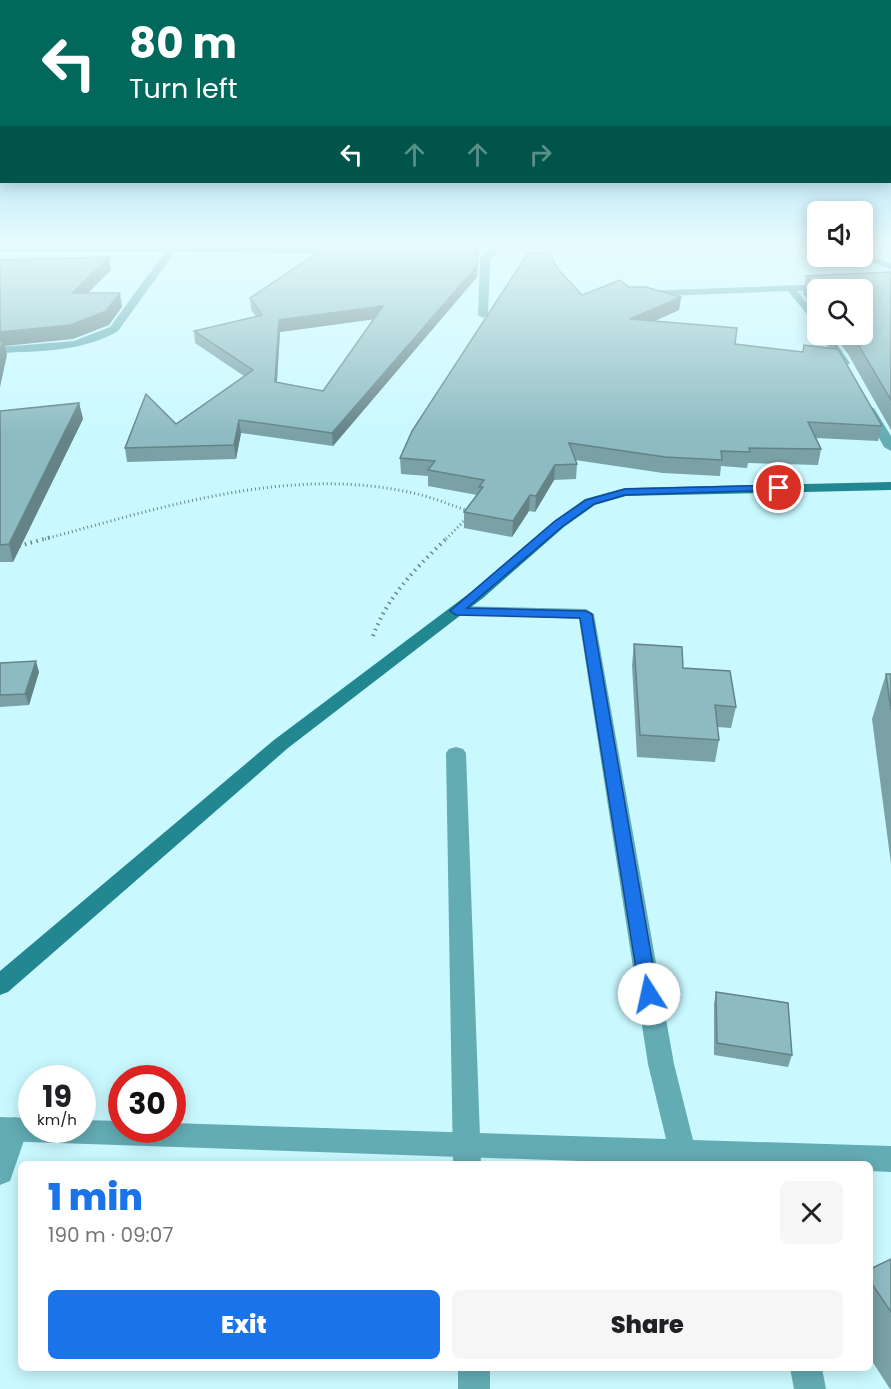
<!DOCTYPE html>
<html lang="en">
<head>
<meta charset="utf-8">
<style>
  :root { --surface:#fff; --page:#f6f6f6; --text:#202124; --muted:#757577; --accent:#1a73e8 }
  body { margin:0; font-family:Poppins,sans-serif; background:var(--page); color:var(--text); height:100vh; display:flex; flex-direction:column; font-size:22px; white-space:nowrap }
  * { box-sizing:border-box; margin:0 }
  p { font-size:20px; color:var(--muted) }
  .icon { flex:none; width:33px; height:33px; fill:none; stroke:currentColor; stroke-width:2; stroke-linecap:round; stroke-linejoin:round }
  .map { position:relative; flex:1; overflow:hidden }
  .sheet { position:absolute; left:18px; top:1161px; width:855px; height:210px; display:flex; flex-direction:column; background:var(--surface); border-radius:9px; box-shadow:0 3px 15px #0003 }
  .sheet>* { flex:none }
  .hud { position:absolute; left:0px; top:0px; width:891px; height:183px; box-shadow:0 3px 15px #0003; background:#00695c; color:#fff; overflow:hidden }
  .buttons { position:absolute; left:807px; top:201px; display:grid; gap:12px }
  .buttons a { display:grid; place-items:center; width:66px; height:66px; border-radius:9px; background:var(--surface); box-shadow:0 3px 15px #0003; font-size:30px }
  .speed { position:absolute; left:18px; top:1065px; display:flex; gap:12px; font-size:30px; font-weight:700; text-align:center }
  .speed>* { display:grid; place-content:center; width:78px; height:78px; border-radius:50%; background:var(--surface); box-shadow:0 3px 15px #0003; line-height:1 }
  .speed small { font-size:15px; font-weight:400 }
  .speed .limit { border:9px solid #d22; background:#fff; color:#111 }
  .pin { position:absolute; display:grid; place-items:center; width:51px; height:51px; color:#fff; margin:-26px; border:3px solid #fff; border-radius:50%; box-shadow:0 2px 6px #0007 }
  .me { position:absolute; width:66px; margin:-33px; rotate:350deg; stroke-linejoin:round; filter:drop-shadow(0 0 4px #0008) }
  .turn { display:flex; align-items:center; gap:21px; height:126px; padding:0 30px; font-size:27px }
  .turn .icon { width:78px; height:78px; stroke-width:2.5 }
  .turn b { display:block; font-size:42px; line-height:51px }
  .lanes { display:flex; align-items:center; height:57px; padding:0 30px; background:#0003; justify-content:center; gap:30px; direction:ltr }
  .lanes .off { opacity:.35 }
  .round { display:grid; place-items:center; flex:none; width:63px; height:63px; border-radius:9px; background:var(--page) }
  .headline { display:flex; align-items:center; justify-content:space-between; height:102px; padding:0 30px }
  h1 { font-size:36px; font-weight:800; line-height:45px; color:var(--accent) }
  .button { display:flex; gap:12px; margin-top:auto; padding:12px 30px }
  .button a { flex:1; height:69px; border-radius:9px; background:var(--accent); color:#fff; font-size:24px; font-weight:800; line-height:69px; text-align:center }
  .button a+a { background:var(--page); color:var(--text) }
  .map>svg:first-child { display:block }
</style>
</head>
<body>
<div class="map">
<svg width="891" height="1389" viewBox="0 0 891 1389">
  <rect width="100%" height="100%" fill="#c9f9ff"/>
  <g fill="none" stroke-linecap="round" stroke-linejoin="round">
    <path stroke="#68888c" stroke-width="3" stroke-dasharray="1 3" stroke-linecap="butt" d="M45 539C164 507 289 465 413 493 432 497 450 505 469 511
      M446 539 466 519"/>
    <path stroke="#68888c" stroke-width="4" stroke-dasharray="1.5 4.5" stroke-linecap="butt" d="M19 546 51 537
      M373 636C388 595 417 567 448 537"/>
    <path fill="#64acb4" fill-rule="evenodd" d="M456 747 463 749 466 753 481 1164H453L446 753 449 749Z
      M15 1117 24 1120 28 1129 10 1181 0 1185V1134L6 1120Z
      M458 1368H490V1389H458Z"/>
    <path fill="#64acb4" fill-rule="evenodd" d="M173 242H182L179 246 344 247 349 250 344 253 175 252 118 331C82 352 40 351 0 353V347L74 341 110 327 165 252H0V246H169Z
      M496 242H505L504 244 598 242 561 249H499L490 260 488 315 483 318 478 315 480 259 489 249 456 250 451 247 456 244Z
      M800 242H818V248L801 244Z
      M862 254 891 263V269L857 256H862Z
      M828 284 831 285V289L797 291 818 317V328L788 291 642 297 637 294 642 291Z
      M819 334H830L850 363 848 365H840Z
      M870 407 874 408 891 436V451L884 447 864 411Z
      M456 606 586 609 594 614 674 1064 693 1140 891 1146V1172L870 1171V1164H665L0 1141V1117L32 1118V1130H82V1120L122 1121V1130H172V1123L666 1139 648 1064 579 619 450 614 448 611Z
      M790 1368H822L826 1389H794Z"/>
    <path fill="#238791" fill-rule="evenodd" d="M891 482V490L626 496 595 505 564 527 483 598 288 748 8 992 0 995V971L274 740 471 592 554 521 585 499 625 488Z"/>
  </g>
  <path fill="#79a1a6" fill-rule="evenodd" d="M347 242H484V243H480L479 252 478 256 477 277 333 446 241 433 236 459 127 462 125 448 176 424 244 376 195 343 194 331 256 316 251 310 250 298 347 243ZM374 319 323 391 277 382 280 332Z
    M558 269 582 295 629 287 681 297 679 310 654 321 735 344 802 352 829 348 831 337 882 426 878 441 816 438 821 449 818 465 748 463 747 468 721 466 720 476 663 473 575 460 577 464 576 479 554 480 535 512 529 511 512 537 464 528V512L477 495 428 486V476L401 474 400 458Z
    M891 272V430L848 354 833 334H862L818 290V313L803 294 806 276Z
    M79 403 83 419 13 562H0V411Z
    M634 644 683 668 736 707 731 728 717 727 719 740 715 762 637 757 632 665Z
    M0 663 39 672 29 705 0 707Z
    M886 674H891V864L872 719Z
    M716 992 792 1055 788 1067 714 1055V1004Z
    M891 1259V1389H890L870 1358V1269Z"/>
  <path fill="#638387" d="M480 242 479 252 478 256 477 277 333 446 332 433 474 253Z
    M109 257 111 270 75 306 72 293Z
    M120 293 122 307 109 325 73 339 5 346 7 355 0 387V332Z
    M681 297 679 310 628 333 630 319Z
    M383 306V318L280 332 276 394 275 382 279 320Z
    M79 403 83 419 13 562 9 544Z
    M239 420 241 433 236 459 234 445Z
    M555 465 554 480 535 512 536 496Z
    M530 495 529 511 512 537 513 521Z
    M36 661 39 672 29 705 25 694Z"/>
  <path fill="#8dbbc1" stroke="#638387" stroke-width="1.5" fill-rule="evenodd" d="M480 242 474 253H478L477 266 332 433 239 420 234 445 125 448 146 394 176 424 253 370 194 331 262 315 250 298 332 243ZM383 306 323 391 275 382 279 320Z
    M549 252 558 269 582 295 620 280 629 287H646L681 297 630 319 737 328 735 344 803 352 804 345 837 349 831 337 882 426 808 422 821 449 749 448 750 452 721 451 722 460 665 457 569 443 577 464 555 465 536 496 530 495 513 521 464 512 483 487H479L484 480 428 470 435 461 400 458 412 431 528 253Z
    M109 257 72 293H120L106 311 71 325 0 332V260Z
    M891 272V400L852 334H862V290H818L806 276Z
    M0 340 3 341 0 355Z
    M79 403 9 544 0 545V411Z
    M634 644 682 647 683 668 730 671 736 707 715 705 719 740 640 735Z
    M36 661 25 694 0 695V663Z
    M886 674H891V710Z
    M716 992 788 1003 792 1055 717 1043Z
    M891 1259V1312L870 1281V1269Z"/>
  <linearGradient id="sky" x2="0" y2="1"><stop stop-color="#6bb9de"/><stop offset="0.56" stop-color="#e7fcff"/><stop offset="1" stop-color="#e7fcff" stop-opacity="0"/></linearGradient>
  <rect width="891" height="436" fill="url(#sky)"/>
  <path fill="#1a73e8" stroke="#114b97" stroke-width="1.5" d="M779 485 782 486V490L625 495 594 504 563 526 467 608 586 611 592 614 658 994 655 999 649 1001 642 999 640 994 580 618 456 615 450 611 555 521 586 500 625 489Z"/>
</svg>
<div class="buttons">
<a><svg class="icon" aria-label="sound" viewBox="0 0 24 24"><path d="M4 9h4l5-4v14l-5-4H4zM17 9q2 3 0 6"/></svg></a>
<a><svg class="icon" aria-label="search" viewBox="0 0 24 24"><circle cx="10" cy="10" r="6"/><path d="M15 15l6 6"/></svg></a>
</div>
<div class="speed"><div>19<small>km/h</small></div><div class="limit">30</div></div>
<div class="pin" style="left:779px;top:488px;background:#d93025"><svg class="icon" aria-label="arrive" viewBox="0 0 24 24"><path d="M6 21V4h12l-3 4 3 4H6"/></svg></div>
<svg class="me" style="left:649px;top:994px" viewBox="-20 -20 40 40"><circle r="19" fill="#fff"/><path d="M0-13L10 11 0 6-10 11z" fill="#1a73e8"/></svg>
<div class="hud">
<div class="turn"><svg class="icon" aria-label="left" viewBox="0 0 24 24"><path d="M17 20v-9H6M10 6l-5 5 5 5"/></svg><div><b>80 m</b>Turn left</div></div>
<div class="lanes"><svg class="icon" aria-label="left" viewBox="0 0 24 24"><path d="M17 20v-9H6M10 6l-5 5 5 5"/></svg><svg class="icon off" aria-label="ahead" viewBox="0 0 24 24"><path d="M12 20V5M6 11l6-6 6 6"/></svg><svg class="icon off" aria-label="ahead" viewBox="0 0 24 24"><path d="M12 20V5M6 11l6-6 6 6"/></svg><svg class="icon off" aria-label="right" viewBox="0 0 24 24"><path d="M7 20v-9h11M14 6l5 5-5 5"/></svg></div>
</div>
<section class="sheet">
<div class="headline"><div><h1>1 min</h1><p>190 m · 09:07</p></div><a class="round"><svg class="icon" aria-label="close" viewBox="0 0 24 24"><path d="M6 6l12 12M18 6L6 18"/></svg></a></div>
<div class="button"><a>Exit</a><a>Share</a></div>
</section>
</div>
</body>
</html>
